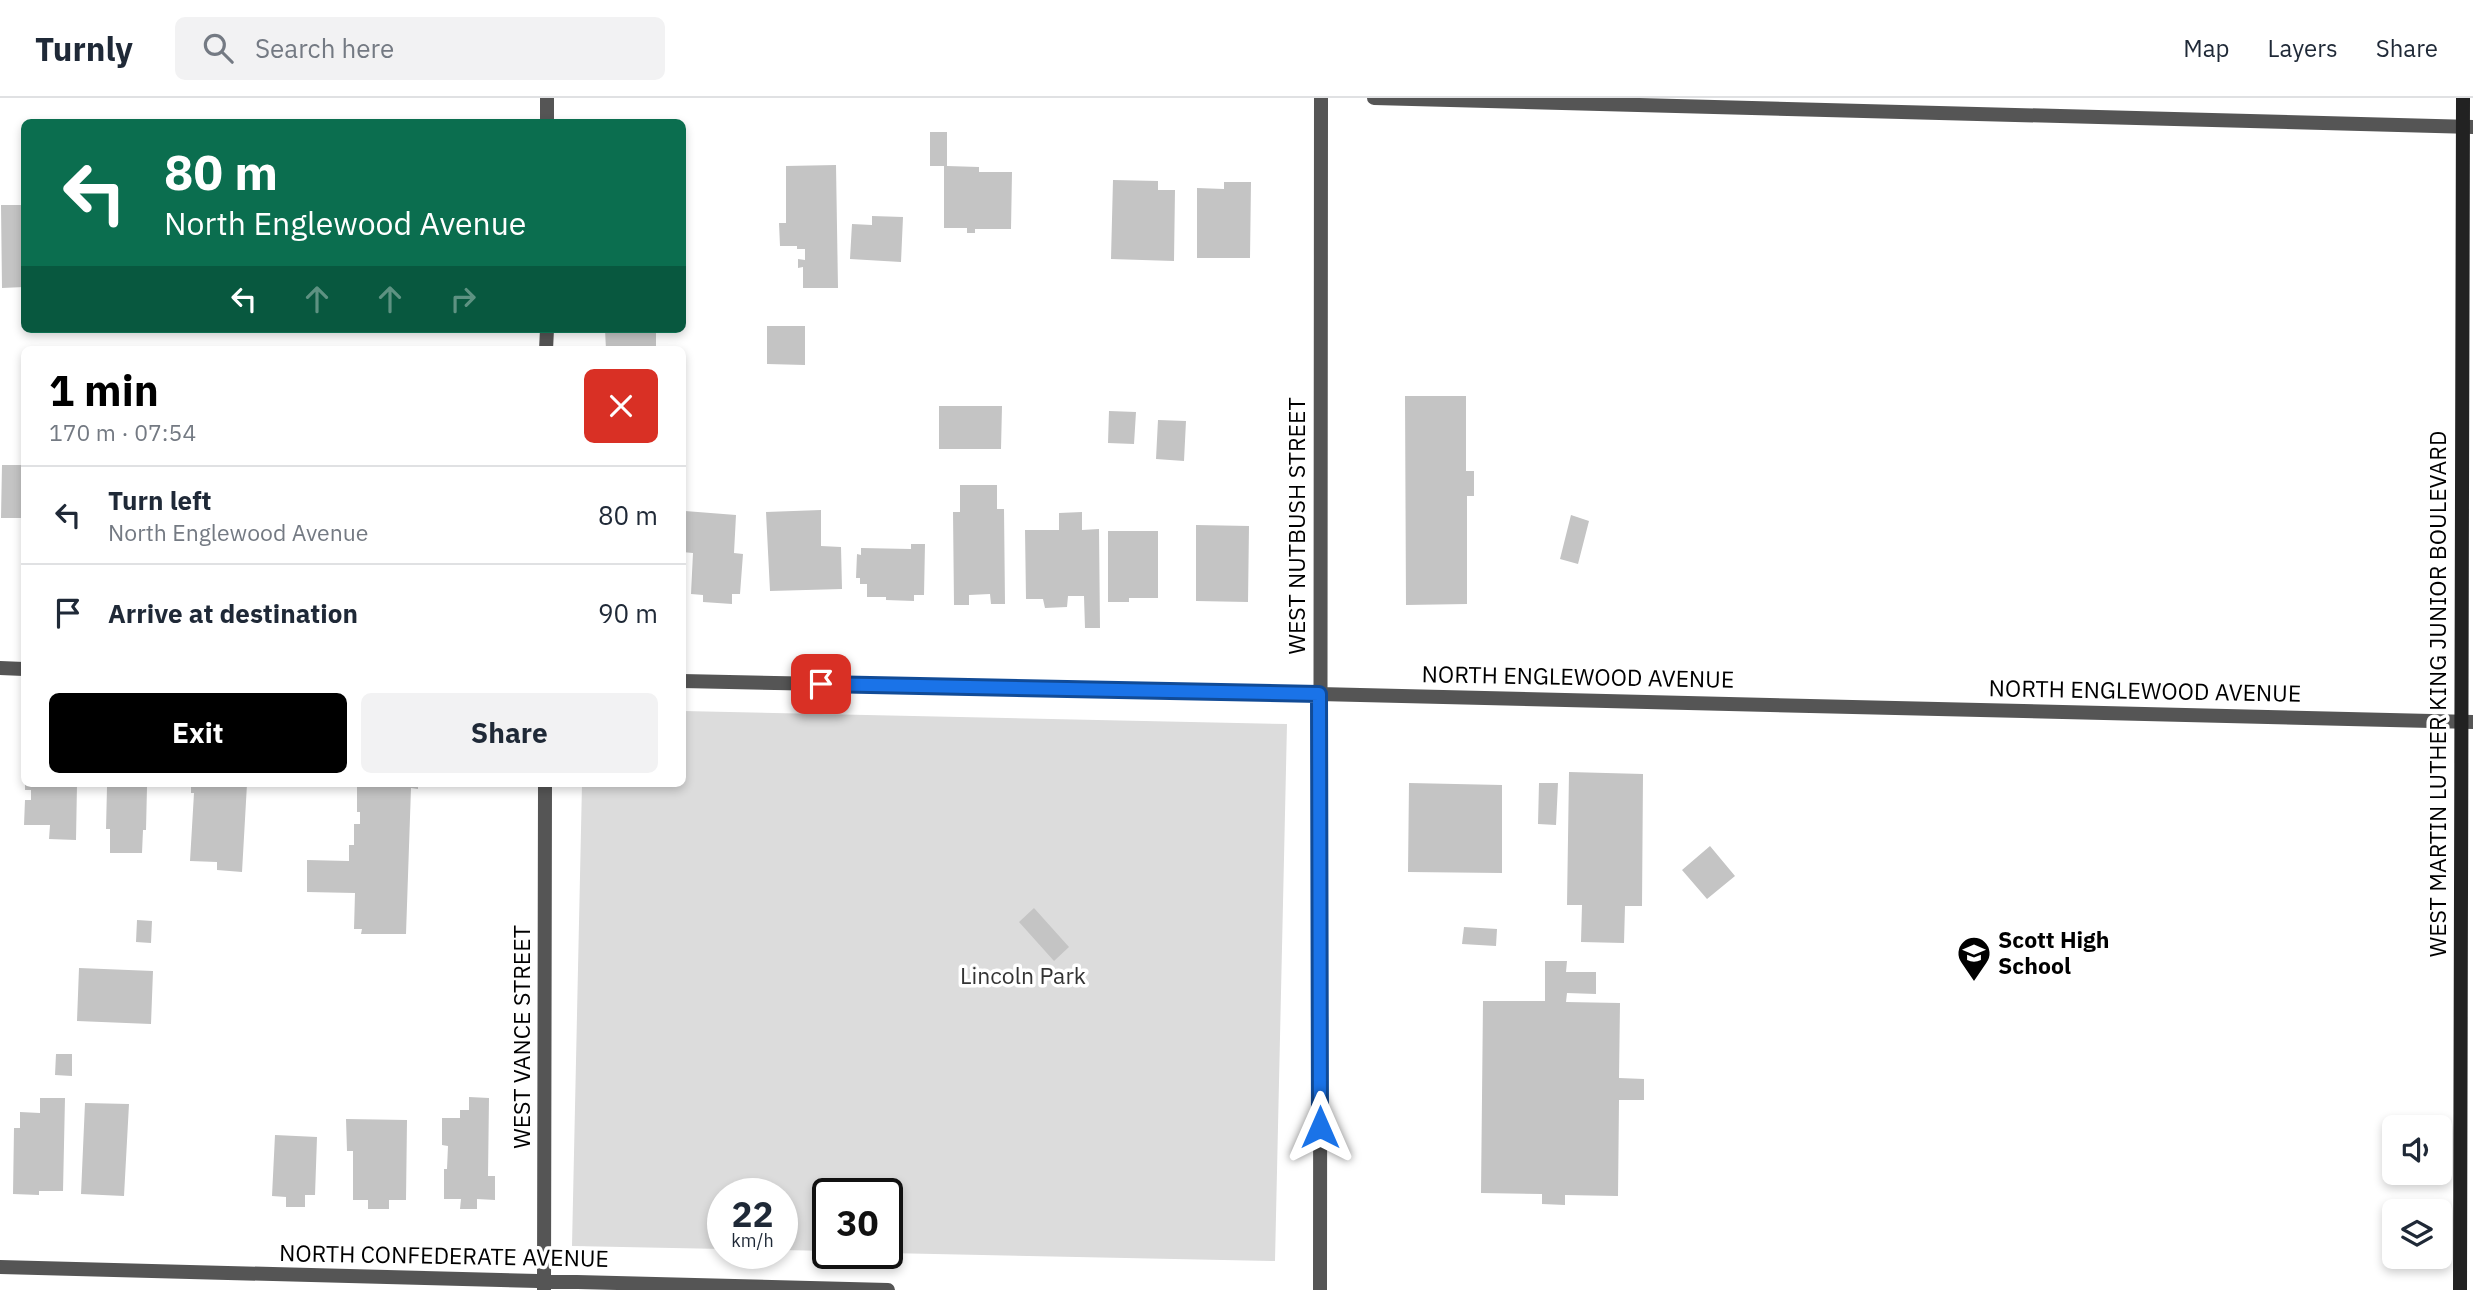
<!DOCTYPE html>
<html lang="en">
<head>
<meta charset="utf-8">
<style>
  :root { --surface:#fff; --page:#f2f2f3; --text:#1f2937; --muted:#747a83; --line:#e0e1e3; --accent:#000 }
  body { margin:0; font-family:"IBM Plex Sans",sans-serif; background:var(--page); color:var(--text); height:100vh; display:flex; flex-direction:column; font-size:26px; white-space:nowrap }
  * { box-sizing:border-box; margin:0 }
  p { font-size:23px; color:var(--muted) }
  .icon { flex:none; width:38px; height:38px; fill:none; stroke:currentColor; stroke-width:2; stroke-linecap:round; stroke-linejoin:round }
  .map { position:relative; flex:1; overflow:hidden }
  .side { position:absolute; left:21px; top:248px; width:665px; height:441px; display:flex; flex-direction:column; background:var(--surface); border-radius:10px; box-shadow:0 4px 10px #0003 }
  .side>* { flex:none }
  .guide { position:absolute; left:21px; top:21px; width:665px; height:214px; border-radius:10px; box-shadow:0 4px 10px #0003; background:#0b6e4f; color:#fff; overflow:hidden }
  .controls { position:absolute; left:2382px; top:1017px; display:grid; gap:14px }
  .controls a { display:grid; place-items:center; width:70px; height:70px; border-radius:10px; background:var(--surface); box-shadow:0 4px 10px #0003; font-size:35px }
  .speed { position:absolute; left:707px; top:1080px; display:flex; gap:14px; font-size:35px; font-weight:700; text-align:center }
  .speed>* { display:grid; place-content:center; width:91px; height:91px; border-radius:50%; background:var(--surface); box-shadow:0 4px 10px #0003; line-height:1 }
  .speed small { font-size:18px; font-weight:400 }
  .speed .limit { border:4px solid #111; border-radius:10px; background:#fff; color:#111 }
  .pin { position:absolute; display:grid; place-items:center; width:60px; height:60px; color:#fff; margin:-30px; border-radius:14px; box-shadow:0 4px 10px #0006 }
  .me { position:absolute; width:77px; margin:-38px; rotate:0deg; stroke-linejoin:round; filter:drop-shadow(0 0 5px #0008) }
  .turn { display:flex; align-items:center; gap:24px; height:147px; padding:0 28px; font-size:32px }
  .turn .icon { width:91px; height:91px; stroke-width:2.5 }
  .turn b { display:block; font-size:49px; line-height:60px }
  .lanes { display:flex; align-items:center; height:66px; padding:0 28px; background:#0003; justify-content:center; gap:35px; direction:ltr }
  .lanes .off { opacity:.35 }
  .round { display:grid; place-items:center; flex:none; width:74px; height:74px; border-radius:10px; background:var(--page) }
  .headline { display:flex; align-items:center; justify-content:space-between; height:119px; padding:0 28px }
  h1 { font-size:42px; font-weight:700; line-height:52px; color:var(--accent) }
  .primary-button { display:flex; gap:14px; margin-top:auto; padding:14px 28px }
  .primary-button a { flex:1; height:80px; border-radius:10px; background:var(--accent); color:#fff; font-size:28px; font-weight:700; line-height:80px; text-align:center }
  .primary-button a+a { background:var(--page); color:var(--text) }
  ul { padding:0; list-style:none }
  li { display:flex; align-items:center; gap:21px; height:98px; padding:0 28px; border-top:2px solid var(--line) }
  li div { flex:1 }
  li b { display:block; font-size:26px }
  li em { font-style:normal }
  header { display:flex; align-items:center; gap:42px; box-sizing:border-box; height:98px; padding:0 35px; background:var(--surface); border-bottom:2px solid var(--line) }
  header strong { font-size:33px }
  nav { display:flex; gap:38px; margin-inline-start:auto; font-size:24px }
  .search { width:490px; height:63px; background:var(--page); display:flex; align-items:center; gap:18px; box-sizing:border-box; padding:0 24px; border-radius:10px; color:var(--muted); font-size:26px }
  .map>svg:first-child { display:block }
</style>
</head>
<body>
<header>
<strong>Turnly</strong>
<div class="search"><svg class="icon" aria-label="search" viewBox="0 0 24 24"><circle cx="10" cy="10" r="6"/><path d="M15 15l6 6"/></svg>Search here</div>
<nav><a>Map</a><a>Layers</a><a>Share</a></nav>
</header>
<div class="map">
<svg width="2473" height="1192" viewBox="0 0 2473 1192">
  <rect width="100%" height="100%" fill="#fff"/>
  <path fill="#dcdcdc" d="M683 613 1287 626 1275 1163 887 1155V1096H828V1153L782 1152V1096H723V1151L572 1148 582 686H682Z"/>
  <path fill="#c4c4c4" d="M930 34H947V68L979 69V74H1012L1011 131H975V135H967V130H944V68H930Z
    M836 67 838 190H803V169L798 170V161L805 162V151H797V148H780L779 125H786V68Z
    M1113 82 1158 83V92H1175L1174 163 1111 161Z
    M1224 84H1251L1250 160H1197V90L1224 91Z
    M1 107H24V189L2 190Z
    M872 118 903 119 901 164 850 161 852 126 872 127Z
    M767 228H805V267L767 266Z
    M605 231H656V252H606Z
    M1405 298H1466V373H1474V398H1467V506L1406 507Z
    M939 308H1002L1001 351H939Z
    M1109 313 1136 314 1134 346 1108 345Z
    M1158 322 1186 323 1184 363 1156 361Z
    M2 367H24V447H22L21 420H1Z
    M960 387H997V411H1004L1005 506H991L990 496 969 497V507H954L953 414H960Z
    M821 412V448L841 449 842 491 770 493 766 414Z
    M685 413 736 417 734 455 743 456 740 496H732V506L703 504V497L691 496 693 455 682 454Z
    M1082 414V432L1099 431 1100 530H1085L1084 498H1068L1067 509 1045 510 1043 501H1026L1025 432H1059V415Z
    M1571 417 1589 423 1578 466 1560 461Z
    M1196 427 1249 428 1248 504 1196 503Z
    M1108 433H1158V500H1129V504H1108Z
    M911 446H925L924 497H914V503L886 502V499H867V486H860V480H856L857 456 861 457V450L911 451Z
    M1569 674 1643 676 1642 808H1625L1624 845 1581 844 1582 807H1567Z
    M1409 685 1502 687V775L1408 774Z
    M1539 685H1558L1556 727 1538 726Z
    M25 686H77L76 742 49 741 50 727H24L25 702H31V692H25Z
    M100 686H155V689H147L146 732H143L142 755H110V731H106L107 689H100Z
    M191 686H247L242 774 217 772V764L190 763 194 695H191Z
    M362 686H418V691L411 690 406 836H361L362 831H354L355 795 307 794V762L349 763V747H354V726H360V714H357V687Z
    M1710 748 1735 778 1707 801 1682 772Z
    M1034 810 1069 849 1054 863 1019 824Z
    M137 822 152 823 151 845 136 844Z
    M1464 829 1497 831 1496 848 1462 846Z
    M1545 863H1567L1566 874H1596V896L1567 895 1566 904 1620 905 1619 980 1644 981V1002H1619L1618 1098 1565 1097V1107L1542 1106V1096L1481 1095 1483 903H1545Z
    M79 870 153 873 151 926 77 923Z
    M56 956H72V978L55 977Z
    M469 999 489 1000 488 1078H495V1102L477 1101V1111H460L461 1101H444V1071H447L448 1048 442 1047V1020H460V1012H469Z
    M40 1000H65L63 1093H39V1097L13 1096 14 1030H20V1014L40 1015Z
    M85 1005 129 1006 124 1098 81 1096Z
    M346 1021 407 1022 406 1102H389V1111H368V1102H353V1053H347Z
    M275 1037 317 1039 315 1097H305V1109H286V1099L272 1098Z"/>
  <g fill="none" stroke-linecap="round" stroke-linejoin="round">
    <path stroke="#555" stroke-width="14" d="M1374 0 2473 29
      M547 24V0
      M546 252 547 231
      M0 570 24 571
      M682 583 1319 596 2473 624
      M0 1169 888 1192
      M544 1191 545 686
      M1320 1192 1321 0"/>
    <path stroke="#222" stroke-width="14" d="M2460 1192 2463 0"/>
  </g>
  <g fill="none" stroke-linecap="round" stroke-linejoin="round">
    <defs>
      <path id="route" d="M821 586 1319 596 1320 1029"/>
    </defs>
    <use href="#route" stroke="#114b97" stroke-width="18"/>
    <use href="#route" stroke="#1a73e8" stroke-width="12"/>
  </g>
  <defs>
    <symbol id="school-pin" viewBox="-11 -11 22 30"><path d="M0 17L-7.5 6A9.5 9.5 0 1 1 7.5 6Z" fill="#000" stroke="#fff"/><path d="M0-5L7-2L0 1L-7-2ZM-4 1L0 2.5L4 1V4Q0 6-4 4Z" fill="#fff"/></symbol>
  </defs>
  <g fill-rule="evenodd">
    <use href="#school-pin" x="1955" y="836" width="38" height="52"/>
  </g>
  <g text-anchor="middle" stroke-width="7" stroke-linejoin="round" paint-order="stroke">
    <g font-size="23" fill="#000" stroke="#fff">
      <text transform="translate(1297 428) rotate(-90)" y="8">WEST NUTBUSH STREET</text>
      <text transform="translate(1578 579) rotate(1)" y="8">NORTH ENGLEWOOD AVENUE</text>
      <text transform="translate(2145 593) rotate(1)" y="8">NORTH ENGLEWOOD AVENUE</text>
      <text transform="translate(2438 596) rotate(-90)" y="8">WEST MARTIN LUTHER KING JUNIOR BOULEVARD</text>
      <text transform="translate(522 939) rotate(-90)" y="8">WEST VANCE STREET</text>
      <text transform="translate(444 1158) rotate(1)" y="8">NORTH CONFEDERATE AVENUE</text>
    </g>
    <g font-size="23" font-weight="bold" fill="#000" stroke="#fff" text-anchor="start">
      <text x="1998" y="850">Scott High<tspan x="1998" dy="26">School</tspan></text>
    </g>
    <g font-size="23" fill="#333" stroke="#fff">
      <text x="1023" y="886">Lincoln Park</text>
    </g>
  </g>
</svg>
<div class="controls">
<a><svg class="icon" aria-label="sound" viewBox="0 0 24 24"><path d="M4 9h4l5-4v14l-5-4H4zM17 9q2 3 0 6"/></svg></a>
<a><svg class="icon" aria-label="layers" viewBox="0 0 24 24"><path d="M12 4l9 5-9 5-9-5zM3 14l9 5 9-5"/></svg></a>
</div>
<div class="speed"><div>22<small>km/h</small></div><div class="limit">30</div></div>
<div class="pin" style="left:821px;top:586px;background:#d93025"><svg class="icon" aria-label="arrive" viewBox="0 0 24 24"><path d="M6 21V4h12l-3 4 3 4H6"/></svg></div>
<svg class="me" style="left:1320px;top:1029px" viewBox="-20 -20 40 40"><path d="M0-17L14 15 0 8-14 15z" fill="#1a73e8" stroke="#fff" stroke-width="4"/></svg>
<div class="guide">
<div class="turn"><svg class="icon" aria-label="left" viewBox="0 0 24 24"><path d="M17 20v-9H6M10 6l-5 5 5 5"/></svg><div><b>80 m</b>North Englewood Avenue</div></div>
<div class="lanes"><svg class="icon" aria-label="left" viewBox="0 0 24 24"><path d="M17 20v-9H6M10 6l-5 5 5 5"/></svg><svg class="icon off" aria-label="ahead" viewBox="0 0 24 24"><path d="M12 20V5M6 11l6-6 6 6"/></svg><svg class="icon off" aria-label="ahead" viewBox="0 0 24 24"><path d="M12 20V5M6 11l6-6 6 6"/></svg><svg class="icon off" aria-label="right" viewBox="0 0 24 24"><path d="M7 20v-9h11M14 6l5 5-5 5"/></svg></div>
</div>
<section class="side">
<div class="headline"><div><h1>1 min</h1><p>170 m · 07:54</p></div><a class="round" style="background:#d93025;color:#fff"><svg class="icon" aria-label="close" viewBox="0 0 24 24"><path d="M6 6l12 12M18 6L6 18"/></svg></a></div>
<ul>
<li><svg class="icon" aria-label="left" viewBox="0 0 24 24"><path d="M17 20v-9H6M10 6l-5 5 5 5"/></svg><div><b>Turn left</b><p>North Englewood Avenue</p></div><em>80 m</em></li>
<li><svg class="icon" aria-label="arrive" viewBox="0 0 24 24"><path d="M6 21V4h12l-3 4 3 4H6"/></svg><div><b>Arrive at destination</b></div><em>90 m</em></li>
</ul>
<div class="primary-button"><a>Exit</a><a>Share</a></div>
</section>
</div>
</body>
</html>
